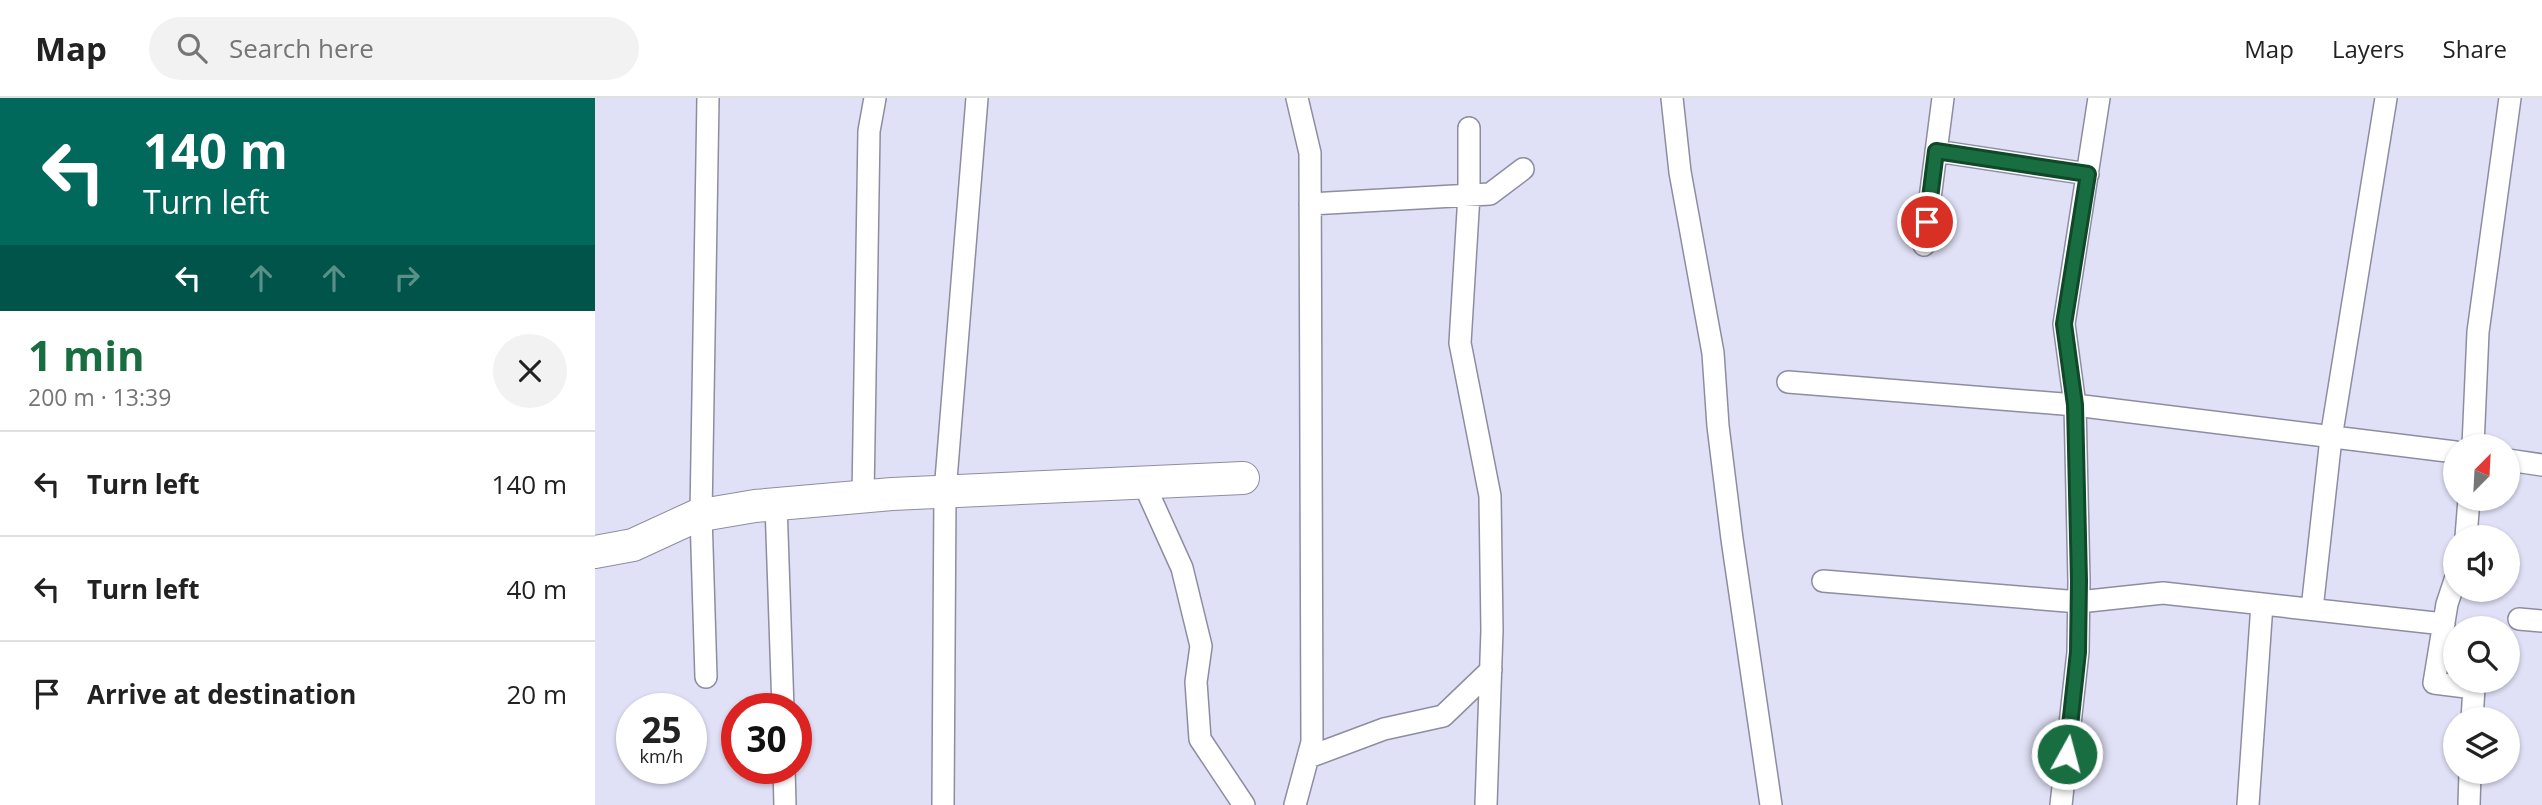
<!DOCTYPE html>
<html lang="en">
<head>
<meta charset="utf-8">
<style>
  :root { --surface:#fff; --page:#f2f2f2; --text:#222; --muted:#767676; --line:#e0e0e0; --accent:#186e41 }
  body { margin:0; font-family:"Open Sans",sans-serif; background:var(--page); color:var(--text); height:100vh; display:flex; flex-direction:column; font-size:26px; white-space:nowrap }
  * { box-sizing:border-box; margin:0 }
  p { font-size:23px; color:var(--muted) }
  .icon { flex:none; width:38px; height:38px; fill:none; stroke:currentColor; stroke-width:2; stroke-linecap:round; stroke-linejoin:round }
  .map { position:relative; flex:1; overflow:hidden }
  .details { display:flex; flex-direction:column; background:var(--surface); width:595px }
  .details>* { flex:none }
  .top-card { background:#00695c; color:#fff; overflow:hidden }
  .needle { width:46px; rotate:24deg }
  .fabs { position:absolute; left:1848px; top:336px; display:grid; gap:14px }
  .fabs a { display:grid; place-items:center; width:77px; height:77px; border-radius:50%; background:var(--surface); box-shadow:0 2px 5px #0004; font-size:35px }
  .speed { position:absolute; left:21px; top:595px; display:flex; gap:14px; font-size:35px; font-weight:700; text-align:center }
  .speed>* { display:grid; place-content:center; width:91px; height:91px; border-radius:50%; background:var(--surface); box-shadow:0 2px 5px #0004; line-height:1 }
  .speed small { font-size:18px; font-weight:400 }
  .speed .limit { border:10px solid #d22; background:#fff; color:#111 }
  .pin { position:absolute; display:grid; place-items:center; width:60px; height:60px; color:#fff; margin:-30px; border:4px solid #fff; border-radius:50%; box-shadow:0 2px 7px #0007 }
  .me { position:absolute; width:77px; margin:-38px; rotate:7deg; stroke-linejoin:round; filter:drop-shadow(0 0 5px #0008) }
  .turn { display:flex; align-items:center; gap:24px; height:147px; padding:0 28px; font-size:32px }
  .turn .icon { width:91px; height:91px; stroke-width:2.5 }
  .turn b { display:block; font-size:49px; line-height:60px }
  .lanes { display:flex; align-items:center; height:66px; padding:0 28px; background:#0003; justify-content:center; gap:35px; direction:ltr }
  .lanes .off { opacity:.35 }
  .round { display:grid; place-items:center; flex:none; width:74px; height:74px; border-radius:37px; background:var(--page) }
  .summary { display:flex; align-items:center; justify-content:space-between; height:119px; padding:0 28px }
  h1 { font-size:42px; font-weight:700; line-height:52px; color:var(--accent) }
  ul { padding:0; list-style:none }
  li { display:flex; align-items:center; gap:21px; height:105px; padding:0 28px; border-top:2px solid var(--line) }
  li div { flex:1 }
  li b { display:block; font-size:26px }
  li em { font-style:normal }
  header { display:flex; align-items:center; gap:42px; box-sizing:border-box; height:98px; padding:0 35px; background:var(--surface); border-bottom:2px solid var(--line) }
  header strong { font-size:33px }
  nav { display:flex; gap:38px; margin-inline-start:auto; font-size:24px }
  .search { width:490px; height:63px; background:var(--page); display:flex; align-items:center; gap:18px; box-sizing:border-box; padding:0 24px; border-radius:38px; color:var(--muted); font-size:26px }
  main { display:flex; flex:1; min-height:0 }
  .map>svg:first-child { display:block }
</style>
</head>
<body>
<header>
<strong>Map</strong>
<div class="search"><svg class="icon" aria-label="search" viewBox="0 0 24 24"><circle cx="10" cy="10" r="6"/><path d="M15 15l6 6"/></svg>Search here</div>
<nav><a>Map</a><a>Layers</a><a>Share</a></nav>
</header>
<main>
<section class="details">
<div class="top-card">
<div class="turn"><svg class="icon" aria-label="left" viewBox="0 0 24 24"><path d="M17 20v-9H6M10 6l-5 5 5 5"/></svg><div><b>140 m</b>Turn left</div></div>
<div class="lanes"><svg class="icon" aria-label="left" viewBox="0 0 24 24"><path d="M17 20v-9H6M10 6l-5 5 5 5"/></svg><svg class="icon off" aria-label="ahead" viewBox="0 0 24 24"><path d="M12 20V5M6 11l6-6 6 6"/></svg><svg class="icon off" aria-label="ahead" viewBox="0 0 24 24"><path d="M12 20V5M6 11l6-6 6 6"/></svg><svg class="icon off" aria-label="right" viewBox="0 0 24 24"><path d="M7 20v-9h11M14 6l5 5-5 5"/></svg></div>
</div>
<div class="summary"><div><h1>1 min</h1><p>200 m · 13:39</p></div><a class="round"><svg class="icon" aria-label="close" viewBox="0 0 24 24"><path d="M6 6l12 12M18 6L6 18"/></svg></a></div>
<ul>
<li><svg class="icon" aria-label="left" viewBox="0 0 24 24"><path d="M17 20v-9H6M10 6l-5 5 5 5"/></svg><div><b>Turn left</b></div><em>140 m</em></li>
<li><svg class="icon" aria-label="left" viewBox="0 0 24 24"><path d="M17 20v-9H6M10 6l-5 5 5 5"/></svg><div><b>Turn left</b></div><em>40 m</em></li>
<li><svg class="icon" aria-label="arrive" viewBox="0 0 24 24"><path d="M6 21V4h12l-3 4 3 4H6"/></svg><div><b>Arrive at destination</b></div><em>20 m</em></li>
</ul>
</section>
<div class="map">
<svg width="1947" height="707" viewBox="0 0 1947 707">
  <rect width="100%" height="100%" fill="#e0e0f6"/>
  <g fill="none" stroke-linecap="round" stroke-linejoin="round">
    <defs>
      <path id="street" d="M1077 0 1085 74 1118 255 1123 328 1137 441 1176 707
        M874 30V97L865 245 895 398 897 532 891 707
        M1341 53 1493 76
        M715 106 895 96 928 71
        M1329 147 1348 0
        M1193 284 1480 307 1860 354
        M1878 348 1883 234 1915 0
        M1913 362 1947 367
        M549 386 587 470 606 548 601 584 605 641 649 707
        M268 399 274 33 280 0
        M181 406 188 611
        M1871 439 1874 401
        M1860 482 1852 506 1839 585 1879 590 1877 621
        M1228 483 1484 504 1568 495 1849 526
        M1717 511 1736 340 1791 0
        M1924 521 1947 523
        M111 579 106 417 113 0
        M714 659 789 631 848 618 896 572
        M189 670 190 707
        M348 707 350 394 382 0
        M700 707 717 644 715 55 702 0
        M1466 707 1483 554 1484 483 1480 307 1469 226 1504 0
        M1653 707 1667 506
        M1874 707 1875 674"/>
      <path id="secondary" d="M0 454 38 447 101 418 160 408 297 396 648 380"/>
    </defs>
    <use href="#street" stroke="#8d8da2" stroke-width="24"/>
    <use href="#secondary" stroke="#8d8da2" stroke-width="34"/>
    <use href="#street" stroke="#fff" stroke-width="21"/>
    <use href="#secondary" stroke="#fff" stroke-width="32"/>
  </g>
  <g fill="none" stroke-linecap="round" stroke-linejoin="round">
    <defs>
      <path id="route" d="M1332 124 1341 53 1493 76 1469 226 1480 307 1484 483 1483 554 1472 656"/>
    </defs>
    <use href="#route" stroke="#10482a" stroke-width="18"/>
    <use href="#route" stroke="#186e41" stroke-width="12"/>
  </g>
</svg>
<div class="fabs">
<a><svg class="needle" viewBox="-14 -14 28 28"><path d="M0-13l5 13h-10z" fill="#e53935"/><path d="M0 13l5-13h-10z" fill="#767676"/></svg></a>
<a><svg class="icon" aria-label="sound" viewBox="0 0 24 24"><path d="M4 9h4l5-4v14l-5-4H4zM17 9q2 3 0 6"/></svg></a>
<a><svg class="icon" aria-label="search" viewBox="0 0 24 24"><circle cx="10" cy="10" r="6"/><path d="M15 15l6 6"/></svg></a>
<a><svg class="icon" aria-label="layers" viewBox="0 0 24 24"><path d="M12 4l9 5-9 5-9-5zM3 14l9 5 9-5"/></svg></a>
</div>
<div class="speed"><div>25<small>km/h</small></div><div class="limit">30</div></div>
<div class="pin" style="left:1332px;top:124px;background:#d93025"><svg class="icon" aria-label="arrive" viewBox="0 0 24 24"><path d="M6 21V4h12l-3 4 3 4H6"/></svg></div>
<svg class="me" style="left:1472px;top:656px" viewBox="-20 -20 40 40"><circle r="17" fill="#186e41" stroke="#fff" stroke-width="3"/><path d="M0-11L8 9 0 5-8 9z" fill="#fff"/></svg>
</div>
</main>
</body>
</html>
